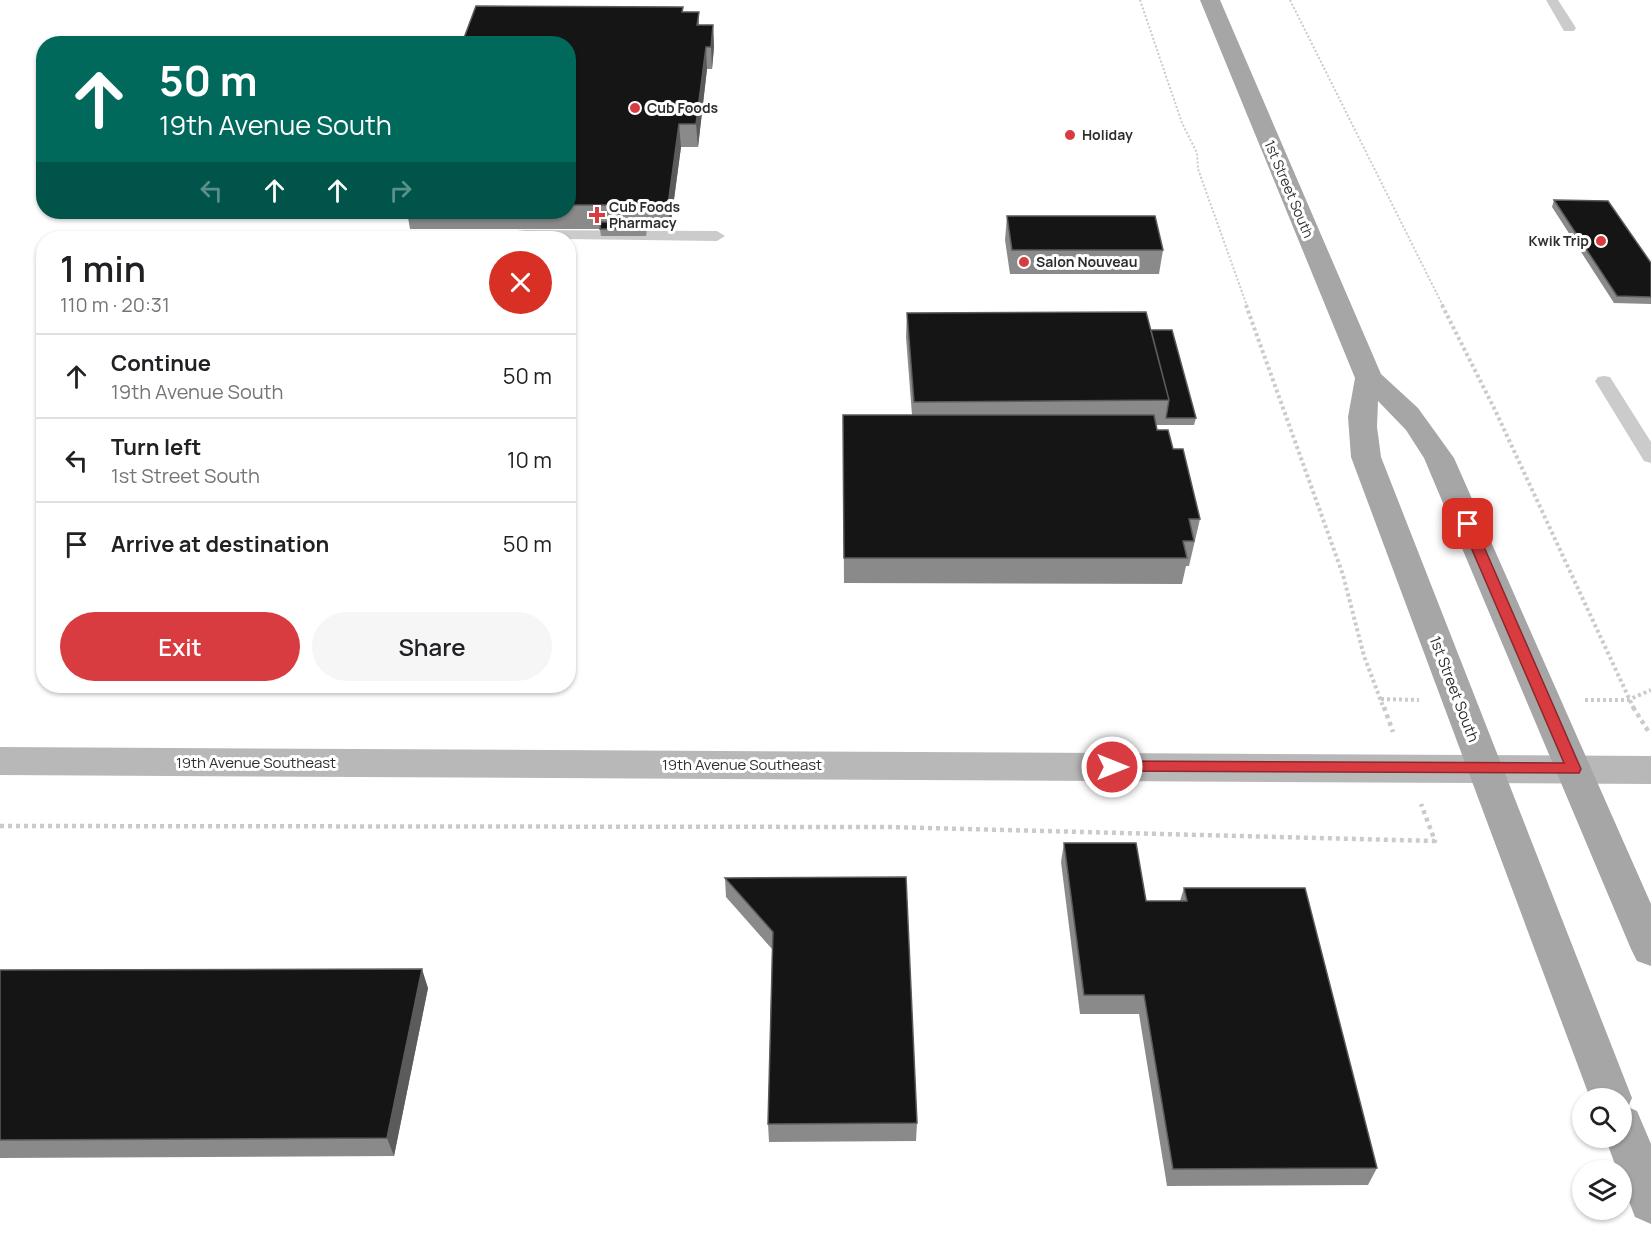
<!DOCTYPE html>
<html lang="en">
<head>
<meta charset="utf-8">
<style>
  :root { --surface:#fff; --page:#f6f6f6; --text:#202124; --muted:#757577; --line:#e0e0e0; --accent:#d93c40 }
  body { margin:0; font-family:Manrope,sans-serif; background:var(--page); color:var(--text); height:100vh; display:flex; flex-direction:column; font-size:22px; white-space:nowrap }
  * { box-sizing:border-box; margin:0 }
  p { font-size:20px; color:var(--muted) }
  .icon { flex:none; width:33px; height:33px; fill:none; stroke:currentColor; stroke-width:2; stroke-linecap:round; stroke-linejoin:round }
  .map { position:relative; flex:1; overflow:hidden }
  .sheet { position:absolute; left:36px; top:231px; width:540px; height:462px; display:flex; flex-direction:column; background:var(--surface); border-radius:24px; box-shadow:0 2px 4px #0004 }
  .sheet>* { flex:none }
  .banner { position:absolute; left:36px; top:36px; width:540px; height:183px; border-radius:24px; box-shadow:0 2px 4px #0004; background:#00695c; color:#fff; overflow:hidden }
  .buttons { position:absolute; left:1572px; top:1088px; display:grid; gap:12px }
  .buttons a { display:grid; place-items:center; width:60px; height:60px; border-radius:50%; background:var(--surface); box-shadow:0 2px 4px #0004; font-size:30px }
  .pin { position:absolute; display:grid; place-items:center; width:51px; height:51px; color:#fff; margin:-26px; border-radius:12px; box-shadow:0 3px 9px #0006 }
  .me { position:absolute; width:66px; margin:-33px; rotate:90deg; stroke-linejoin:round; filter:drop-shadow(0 0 4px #0008) }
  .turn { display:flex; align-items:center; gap:21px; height:126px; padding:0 24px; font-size:27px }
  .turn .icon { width:78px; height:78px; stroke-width:2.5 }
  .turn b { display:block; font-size:42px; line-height:51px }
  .lanes { display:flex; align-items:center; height:57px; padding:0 24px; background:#0003; justify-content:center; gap:30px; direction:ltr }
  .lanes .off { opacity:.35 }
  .round { display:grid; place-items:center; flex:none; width:63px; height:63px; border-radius:32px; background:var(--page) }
  .summary { display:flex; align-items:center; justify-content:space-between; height:102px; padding:0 24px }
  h1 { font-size:36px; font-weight:600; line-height:45px }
  .button { display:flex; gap:12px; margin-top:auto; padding:12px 24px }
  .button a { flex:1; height:69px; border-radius:36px; background:var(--accent); color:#fff; font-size:24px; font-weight:600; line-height:69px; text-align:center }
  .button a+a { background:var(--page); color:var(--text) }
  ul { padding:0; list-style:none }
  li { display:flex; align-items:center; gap:18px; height:84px; padding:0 24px; border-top:2px solid var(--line) }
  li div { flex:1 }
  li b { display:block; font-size:22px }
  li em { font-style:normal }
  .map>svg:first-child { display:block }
</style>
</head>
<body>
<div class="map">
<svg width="1651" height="1238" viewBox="0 0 1651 1238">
  <rect width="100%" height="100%" fill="#fff"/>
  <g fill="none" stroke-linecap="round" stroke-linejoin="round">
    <path stroke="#cbcbcb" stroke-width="2" stroke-dasharray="2 2" stroke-linecap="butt" d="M1140 0 1182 123 1197 153 1198 169 1247 306
      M1290 0 1443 306"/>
    <path stroke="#cbcbcb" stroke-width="4" stroke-dasharray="3 3" stroke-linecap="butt" d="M1246 305 1343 575 1364 656 1384 709
      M1442 305 1495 410 1634 709
      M1381 699 1419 700
      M1585 700H1628L1651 690"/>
    <path stroke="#cbcbcb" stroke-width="4.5" stroke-dasharray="4 4" stroke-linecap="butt" d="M1384 707 1393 732
      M1633 707 1650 734
      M0 826 888 827 1435 841 1421 804"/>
    <path fill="#cbcbcb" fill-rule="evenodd" d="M1546 0H1558L1576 28 1574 31H1564Z
      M525 230 717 231 725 236 717 241 492 238 500 233Z
      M1604 376 1610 377 1651 442V463L1644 461 1595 381 1598 377Z"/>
    <path fill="#b8b8b8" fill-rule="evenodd" d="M0 747 1651 756V784L0 775Z"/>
    <path fill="#a6a6a6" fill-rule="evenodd" d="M1200 0H1220L1381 374 1418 408 1454 458 1651 904V966L1637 961 1631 949 1424 458 1406 430 1378 401 1377 427 1381 457 1632 1098 1628 1107 1637 1111 1651 1144V1224L1635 1217 1622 1183V1170H1617L1605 1137H1622V1098H1590L1351 457 1348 417 1355 378Z"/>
  </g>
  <path fill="#8a8a8a" d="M683 12H699V25H713L714 47 712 69H707L698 147H681L670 229H647L646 236H601L600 229H410L407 212H568V44L464 38Z
    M1554 200 1651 263V304L1614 303 1552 207Z
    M1007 216 1163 250 1159 274H1010L1005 240Z
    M907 313 1151 330 1196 418 1194 425H1156L1157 430 1173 449 1200 519 1189 566H1186L1182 584 844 583 843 415H912L906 337Z
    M1064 843 1146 901H1180L1184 888 1377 1168 1368 1185 1167 1186 1139 1014H1080L1061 862Z
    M906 877 917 1123 916 1141 769 1142 768 1124 772 949 726 897 725 878Z
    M0 970 428 988 394 1156 0 1158Z"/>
  <path fill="#5b5b5b" d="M713 25 714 47 712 69 711 47Z
    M706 47 707 69 698 147 696 124Z
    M679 124 681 147 670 229 668 205Z
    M422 969 428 988 394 1156 387 1138Z"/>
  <path fill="#151515" stroke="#5b5b5b" stroke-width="1.5" d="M476 6 683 7 682 12H699L697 25H713L711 47H706L696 124H679L668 205H568V44H417L419 38H464Z
    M1554 200 1608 201 1651 263V297L1617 296Z
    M1007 216H1155L1163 250H1012Z
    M601 222H646L645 229H600Z
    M1146 312 1169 400 914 402 907 313Z
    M1151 330H1172L1196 418H1166L1169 400Z
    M843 415H1154L1157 430H1168L1173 449H1183L1200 519H1189L1194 541H1183L1187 558H844Z
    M1064 843H1136L1146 901H1187L1184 888H1305L1377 1168 1173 1169 1144 995H1084Z
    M906 877 917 1123 768 1124 773 932 725 878Z
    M422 969 387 1138 0 1140V970Z"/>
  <path fill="#d93c40" stroke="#8d272a" stroke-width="1.5" d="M1468 520 1474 524 1581 769 1579 773 1107 771 1105 767 1107 763 1112 761 1564 763 1461 524Z"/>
  <g fill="#d93c40" stroke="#fff" stroke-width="2">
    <circle cx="635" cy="108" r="6"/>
    <circle cx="1070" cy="135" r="6"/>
    <path d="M594 206h6v6h6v6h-6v6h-6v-6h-6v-6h6z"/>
    <circle cx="1601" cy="241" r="6"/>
    <circle cx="1024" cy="262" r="6"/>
  </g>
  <g text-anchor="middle" stroke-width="6" stroke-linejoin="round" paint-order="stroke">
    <g font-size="14" font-weight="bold" fill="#2e2e2e" stroke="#fff" text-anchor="start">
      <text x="647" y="113">Cub Foods</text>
      <text x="1082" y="140">Holiday</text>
      <text x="609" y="212">Cub Foods<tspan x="609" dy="16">Pharmacy</tspan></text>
      <text x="1589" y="246" text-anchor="end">Kwik Trip</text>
      <text x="1036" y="267">Salon Nouveau</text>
    </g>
    <g font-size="14" fill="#2e2e2e" stroke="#fff">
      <text transform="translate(1289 189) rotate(67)" y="5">1st Street South</text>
    </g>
    <g font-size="15" fill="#2e2e2e" stroke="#fff">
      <text transform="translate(1454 689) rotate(69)" y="5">1st Street South</text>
      <text x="256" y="768">19th Avenue Southeast</text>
      <text x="742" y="770">19th Avenue Southeast</text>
    </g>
  </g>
</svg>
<div class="buttons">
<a><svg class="icon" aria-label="search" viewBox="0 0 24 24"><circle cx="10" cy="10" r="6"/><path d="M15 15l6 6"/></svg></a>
<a><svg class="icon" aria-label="layers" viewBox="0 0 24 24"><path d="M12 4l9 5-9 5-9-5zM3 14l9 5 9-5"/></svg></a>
</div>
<div class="pin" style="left:1468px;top:524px;background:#d93025"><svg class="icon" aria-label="arrive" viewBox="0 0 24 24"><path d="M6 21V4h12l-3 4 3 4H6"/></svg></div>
<svg class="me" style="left:1112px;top:767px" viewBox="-20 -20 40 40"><circle r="17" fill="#d93c40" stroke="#fff" stroke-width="3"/><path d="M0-11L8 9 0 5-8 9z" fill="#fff"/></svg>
<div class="banner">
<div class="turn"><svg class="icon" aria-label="ahead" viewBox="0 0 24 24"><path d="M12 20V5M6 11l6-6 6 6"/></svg><div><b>50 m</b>19th Avenue South</div></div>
<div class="lanes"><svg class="icon off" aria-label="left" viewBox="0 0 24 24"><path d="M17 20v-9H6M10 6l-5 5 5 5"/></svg><svg class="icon" aria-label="ahead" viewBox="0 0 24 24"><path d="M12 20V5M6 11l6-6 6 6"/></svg><svg class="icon" aria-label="ahead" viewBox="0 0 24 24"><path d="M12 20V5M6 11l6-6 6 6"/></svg><svg class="icon off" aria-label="right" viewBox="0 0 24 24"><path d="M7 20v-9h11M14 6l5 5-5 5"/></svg></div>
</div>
<section class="sheet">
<div class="summary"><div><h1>1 min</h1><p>110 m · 20:31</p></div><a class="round" style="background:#d93025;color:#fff"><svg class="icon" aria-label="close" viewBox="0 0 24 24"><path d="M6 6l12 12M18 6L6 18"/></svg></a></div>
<ul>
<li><svg class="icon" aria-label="ahead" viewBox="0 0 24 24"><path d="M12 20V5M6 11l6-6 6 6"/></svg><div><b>Continue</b><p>19th Avenue South</p></div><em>50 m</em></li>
<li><svg class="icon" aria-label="left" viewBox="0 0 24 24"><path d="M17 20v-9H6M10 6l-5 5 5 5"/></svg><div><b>Turn left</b><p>1st Street South</p></div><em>10 m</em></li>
<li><svg class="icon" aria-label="arrive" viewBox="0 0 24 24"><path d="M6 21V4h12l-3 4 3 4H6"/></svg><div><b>Arrive at destination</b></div><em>50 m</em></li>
</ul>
<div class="button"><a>Exit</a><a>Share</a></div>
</section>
</div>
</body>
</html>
